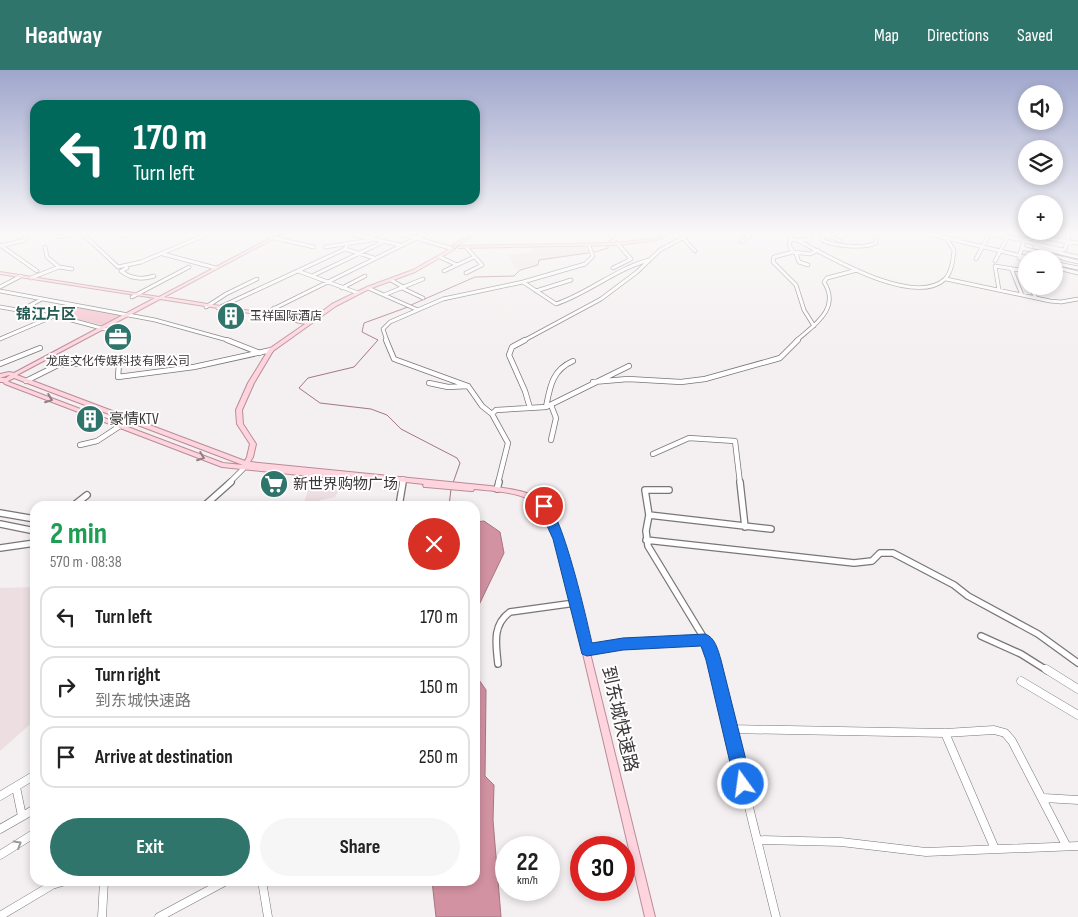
<!DOCTYPE html>
<html lang="en">
<head>
<meta charset="utf-8">
<style>
  :root { --surface:#fff; --page:#f6f6f6; --text:#222; --muted:#767676; --line:#e0e0e0; --accent:#2f756b }
  body { margin:0; font-family:"Sofia Sans Condensed","Noto Sans SC",sans-serif; background:var(--page); color:var(--text); height:100vh; display:flex; flex-direction:column; font-size:19px; white-space:nowrap }
  * { box-sizing:border-box; margin:0 }
  p { font-size:16px; color:var(--muted) }
  .icon { flex:none; width:28px; height:28px; fill:none; stroke:currentColor; stroke-width:2; stroke-linecap:round; stroke-linejoin:round }
  .map { position:relative; flex:1; overflow:hidden }
  .sheet { position:absolute; left:30px; top:431px; width:450px; height:385px; display:flex; flex-direction:column; background:var(--surface); border-radius:15px; box-shadow:0 2px 8px #0003 }
  .sheet>* { flex:none }
  .banner { position:absolute; left:30px; top:30px; width:450px; height:105px; border-radius:15px; box-shadow:0 2px 8px #0003; background:#00695c; color:#fff; overflow:hidden }
  .fabs { position:absolute; left:1018px; top:15px; display:grid; gap:10px }
  .fabs a { display:grid; place-items:center; width:45px; height:45px; border-radius:50%; background:var(--surface); box-shadow:0 2px 8px #0003; font-size:25px }
  .speed { position:absolute; left:495px; top:766px; display:flex; gap:10px; font-size:25px; font-weight:700; text-align:center }
  .speed>* { display:grid; place-content:center; width:65px; height:65px; border-radius:50%; background:var(--surface); box-shadow:0 2px 8px #0003; line-height:1 }
  .speed small { font-size:12px; font-weight:400 }
  .speed .limit { border:8px solid #d22; background:#fff; color:#111 }
  .pin { position:absolute; display:grid; place-items:center; width:42px; height:42px; color:#fff; margin:-21px; border:2px solid #fff; border-radius:50%; box-shadow:0 1px 5px #0007 }
  .me { position:absolute; width:55px; margin:-28px; rotate:346deg; stroke-linejoin:round; filter:drop-shadow(0 0 4px #0008) }
  .turn { display:flex; align-items:center; gap:18px; height:105px; padding:0 20px; font-size:22px }
  .turn .icon { width:65px; height:65px; stroke-width:2.5 }
  .turn b { display:block; font-size:35px; line-height:42px }
  .round { display:grid; place-items:center; flex:none; width:52px; height:52px; border-radius:26px; background:var(--page) }
  .overview { display:flex; align-items:center; justify-content:space-between; height:85px; padding:0 20px }
  h1 { font-size:30px; font-weight:700; line-height:38px; color:#1e9e55 }
  .action { display:flex; gap:10px; margin-top:auto; padding:10px 20px }
  .action a { flex:1; height:58px; border-radius:30px; background:var(--accent); color:#fff; font-size:20px; font-weight:700; line-height:58px; text-align:center }
  .action a+a { background:var(--page); color:var(--text) }
  ul { padding:0; list-style:none }
  li { display:flex; align-items:center; gap:15px; height:62px; margin:0 10px 8px; padding:0 10px; border:2px solid var(--line); border-radius:15px }
  li div { flex:1 }
  li b { display:block; font-size:19px }
  li em { font-style:normal }
  header { display:flex; align-items:center; gap:30px; box-sizing:border-box; height:70px; padding:0 25px; background:var(--accent); color:#fff }
  header strong { font-size:24px }
  nav { display:flex; gap:28px; margin-inline-start:auto; font-size:18px }
  .map>svg:first-child { display:block }
</style>
</head>
<body>
<header>
<strong>Headway</strong>
<nav><a>Map</a><a>Directions</a><a>Saved</a></nav>
</header>
<div class="map">
<svg width="1078" height="847" viewBox="0 0 1078 847">
  <rect width="100%" height="100%" fill="#f4eff0"/>
  <path fill="#ecdee1" d="M585 176 590 183 539 191 538 195 516 199 508 185 531 182 533 177Z
    M312 408 344 411 335 427 320 430 315 436H303Z
    M35 517V650L0 681V518Z"/>
  <path fill="#f4c4cf" d="M66 234 123 244 102 255 50 243Z"/>
  <path fill="#d292a2" stroke="#a47782" d="M484 451 500 462 504 483 478 537 475 538V452Z
    M475 604 486 620 485 706 494 715 493 750 501 847H436L432 811H475Z"/>
  <g fill="none" stroke-linecap="round" stroke-linejoin="round">
    <path stroke="#a47782" stroke-width="1" d="M608 172 621 163
      M595 182 608 178V176
      M411 235 475 207 514 206 520 200 538 195 539 190 588 183
      M408 237 364 253 362 262 378 270 354 297 308 308 299 318 320 333 371 339 387 345 401 359 457 388 460 393 453 413
      M449 436 451 419"/>
    <defs>
      <path id="minor-far3" d="M58 163 59 167 76 163
        M82 163 118 197 141 192 210 163
        M122 163 120 166 136 163
        M347 163 400 175
        M398 163 450 178
        M789 163 791 169 797 170C828 186 914 238 945 209 952 202 953 189 954 180L946 168
        M925 163 1034 189
        M982 163 1024 170 1037 167 1078 173
        M0 165 4 163
        M270 167 314 177
        M369 168 379 163
        M683 168 695 181
        M791 169 789 175 793 182 774 187 773 192 796 215 804 240 814 256
        M799 170H809V163
        M957 170 976 163
        M1024 170 1019 188 1026 191
        M840 171 829 166H823L822 170C833 176 864 179 876 173V168L870 163
        M1024 171 1062 180 1065 179 1069 164
        M741 172 750 166 744 163
        M0 175 37 201
        M1 176 25 170 27 168 25 166
        M325 177 371 170
        M466 177 482 195 466 203
        M1035 177 1078 187
        M1022 178 1078 192
        M345 179 374 188
        M793 182 810 184 818 180
        M163 184 216 198
        M796 184 799 192 808 195
        M440 187 457 195
        M1041 187 1050 189
        M976 189 989 164
        M995 191 1007 168
        M1054 193 1078 198
        M59 197 72 199
        M1054 197 1078 203
        M127 198 121 201C131 209 142 210 154 206
        M613 198 631 189 617 173
        M1011 198 1022 225
        M298 201 358 223
        M444 201 474 187
        M312 206 385 171
        M31 208 59 197 47 187 45 177
        M946 209 1050 231 1061 232 1078 229
        M391 210 403 217
        M523 212 556 234C589 223 615 199 649 190
        M1030 216 1036 228
        M0 217 21 206
        M342 218 365 206
        M368 218 418 240
        M402 218 423 228
        M999 220 995 196 1020 200 1026 209
        M0 221 155 250 231 271
        M536 221 571 210
        M384 225 423 209
        M132 227 189 197
        M0 237 64 248 116 262
        M206 237 226 224 257 209
        M218 238 345 179 348 174
        M274 238 291 245 287 249
        M21 240 42 229
        M261 245 427 163
        M0 269 54 246
        M387 271 383 259 390 252 443 229 523 212 585 194 593 186 589 176
        M523 271 601 229 637 202 660 180 692 163
        M796 271C814 255 841 239 824 212L827 208 857 200"/>
      <path id="minor-far2" d="M227 270 260 283
        M386 270 394 289 468 316 482 336 492 344 508 373 498 413
        M525 270 512 277 509 285 525 321 530 338
        M0 294 40 278
        M26 311 58 295 116 291 119 293 118 307 194 297 271 280
        M593 312 628 309 681 312 705 309 780 288 798 270
        M429 313 448 317 468 316
        M551 335 556 348 551 370
        M546 337C550 317 552 300 573 291
        M492 344 496 340 546 337 629 296
        M80 375 97 371 120 356
        M653 384 689 368 735 371 740 413
        M229 413 243 399
        M402 413 403 409"/>
      <path id="minor-far1" d="M740 412 745 457
        M497 419 499 412
        M669 420H645L649 445 646 461 648 476 710 578 716 601
        M73 436 87 425
        M204 436 231 412
        M399 436 403 412
        M0 443 35 449
        M649 445 771 459
        M0 454 35 461
        M646 470 854 493 872 491 880 483H893L954 515 968 526 1038 564 1078 593
        M0 478 35 473
        M981 566 1021 584 1048 601
        M587 580 623 574 705 570
        M498 594C496 574 492 555 510 542L575 533"/>
      <path id="minor" d="M715 599 776 847
        M1046 599 1078 619
        M1021 611 1078 645
        M730 659 945 663 994 660 1005 663 1012 671 1066 775
        M945 663 995 779
        M16 717 22 746
        M0 726 35 705
        M1044 728 1078 730
        M0 759 35 739
        M757 770 841 772 926 782 1078 776
        M0 785 35 763
        M262 811 268 847
        M0 846 52 815 65 811
        M102 847 104 811
        M159 847 226 811"/>
      <path id="major" d="M280 163H284L164 227 263 243 308 252 332 234 367 217 413 200 452 178 455 179 415 202 369 219 336 236 273 281 254 313 242 340 243 354 256 374 253 387 250 392 490 416C508 419 532 420 545 434 554 444 558 457 562 469L655 847H645L556 469C552 458 548 446 540 437 527 422 493 421 474 419L473 421H471L426 417H424L423 415 424 414 352 406 368 409 369 410 366 412 222 397 5 314 3 312H0V308H6L10 305H9L0 308V304L9 302 14 303 155 228 0 204V202L159 227ZM160 229 263 245 305 254 269 279 248 313 236 340 237 354 250 374 247 387 245 391 17 305ZM14 308 243 395 223 393 9 312 8 311Z
        M472 163H476L456 176 453 175Z
        M666 163H670L657 170 619 175 459 178 457 177 459 176 619 173 656 168Z"/>
    </defs>
    <use href="#minor-far3" stroke="#7a7677" stroke-width="4.5"/>
    <use href="#minor-far2" stroke="#7a7677" stroke-width="6"/>
    <use href="#minor-far1" stroke="#7a7677" stroke-width="8"/>
    <use href="#minor" stroke="#7a7677" stroke-width="9"/>
    <use href="#major" stroke="#b98c97" stroke-width="2"/>
    <use href="#minor-far3" stroke="#fff" stroke-width="3"/>
    <use href="#minor-far2" stroke="#fff" stroke-width="4.5"/>
    <use href="#minor-far1" stroke="#fff" stroke-width="5.5"/>
    <use href="#minor" stroke="#fff" stroke-width="8"/>
    <use href="#major" fill="#fed5df" fill-rule="evenodd"/>
  </g>
  <defs><path id="oneway-chevron" d="M-2-3.5L2.5 0L-2 3.5" fill="none" stroke-width="1.6" stroke-linecap="round" stroke-linejoin="round" transform="scale(1.25)"/></defs>
  <g stroke="#927e83">
    <use href="#oneway-chevron" transform="translate(49 329) rotate(21)"/>
    <use href="#oneway-chevron" transform="translate(201 387) rotate(21)"/>
  </g>
  <use stroke="#9c9b9b" href="#oneway-chevron" transform="translate(18 774) rotate(-31)"/>
  <linearGradient id="sky" x2="0" y2="1"><stop stop-color="#9fa6cc"/><stop offset="0.58" stop-color="#faf8f8"/><stop offset="1" stop-color="#faf8f8" stop-opacity="0"/></linearGradient>
  <rect width="1078" height="281" fill="url(#sky)"/>
  <path fill="#1a73e8" stroke="#114b97" d="M544 431C561 436 587 551 592 573L623 568 705 564C715 567 718 580 721 590L752 714 749 720 743 723 737 720 735 714 706 590 701 576 623 580 587 586 582 584 553 469 538 436Z"/>
  <defs>
    <symbol id="building-disc" viewBox="-11 -11 22 22"><circle r="9.5" fill="#2f756b" stroke="#fffdfd"/><path d="M-4-6H4V6H1V3H-1V6H-4ZM-2.5-4.3h1.7v1.8h-1.7ZM.8-4.3h1.7v1.8H.8ZM-2.5-1h1.7V.8h-1.7ZM.8-1h1.7V.8H.8Z" fill="#fff"/></symbol>
    <symbol id="office-disc" viewBox="-11 -11 22 22"><circle r="9.5" fill="#2f756b" stroke="#fffdfd"/><path d="M-6-3h4V-5.5h4V-3h4V5H-6ZM-1-4.5V-3h2v-1.5ZM-6 0V1H6V0Z" fill="#fff"/></symbol>
    <symbol id="supermarket-disc" viewBox="-11 -11 22 22"><circle r="9.5" fill="#2f756b" stroke="#fffdfd"/><path d="M-6-5.5h2.5l.6 2H6L4.5 2H-2.5L-4.4-4H-6ZM-1.5 3.2a1.3 1.3 0 1 0 .1 0ZM3 3.2a1.3 1.3 0 1 0 .1 0Z" fill="#fff"/></symbol>
  </defs>
  <g fill-rule="evenodd">
    <use href="#building-disc" x="215" y="230" width="32" height="32"/>
    <use href="#office-disc" x="102" y="251" width="32" height="32"/>
    <use href="#building-disc" x="74" y="333" width="32" height="32"/>
    <use href="#supermarket-disc" x="258" y="398" width="32" height="32"/>
  </g>
  <g text-anchor="middle" stroke-width="4" stroke-linejoin="round" paint-order="stroke">
    <g font-size="12" fill="#393737" stroke="#fffdfd" text-anchor="start">
      <text x="250" y="250">玉祥国际酒店</text>
      <text x="118" y="295" text-anchor="middle">龙庭文化传媒科技有限公司</text>
    </g>
    <g font-size="15" font-weight="bold" fill="#245b53" stroke="#fffdfd">
      <text x="46" y="249">锦江片区</text>
    </g>
    <g font-size="15" fill="#393737" stroke="#fffdfd" text-anchor="start">
      <text x="109" y="354">豪情KTV</text>
      <text x="293" y="419">新世界购物广场</text>
    </g>
    <g font-size="18" fill="#393737" stroke="#fffdfd">
      <text transform="translate(620 649) rotate(77)" y="6">到东城快速路</text>
    </g>
  </g>
</svg>
<div class="fabs">
<a><svg class="icon" aria-label="sound" viewBox="0 0 24 24"><path d="M4 9h4l5-4v14l-5-4H4zM17 9q2 3 0 6"/></svg></a>
<a><svg class="icon" aria-label="layers" viewBox="0 0 24 24"><path d="M12 4l9 5-9 5-9-5zM3 14l9 5 9-5"/></svg></a>
<a>+</a>
<a>−</a>
</div>
<div class="speed"><div>22<small>km/h</small></div><div class="limit">30</div></div>
<div class="pin" style="left:544px;top:436px;background:#d93025"><svg class="icon" aria-label="arrive" viewBox="0 0 24 24"><path d="M6 21V4h12l-3 4 3 4H6"/></svg></div>
<svg class="me" style="left:743px;top:714px" viewBox="-20 -20 40 40"><circle r="17" fill="#1a73e8" stroke="#fff" stroke-width="3"/><path d="M0-11L8 9 0 5-8 9z" fill="#fff"/></svg>
<div class="banner">
<div class="turn"><svg class="icon" aria-label="left" viewBox="0 0 24 24"><path d="M17 20v-9H6M10 6l-5 5 5 5"/></svg><div><b>170 m</b>Turn left</div></div>
</div>
<section class="sheet">
<div class="overview"><div><h1>2 min</h1><p>570 m · 08:38</p></div><a class="round" style="background:#d93025;color:#fff"><svg class="icon" aria-label="close" viewBox="0 0 24 24"><path d="M6 6l12 12M18 6L6 18"/></svg></a></div>
<ul>
<li><svg class="icon" aria-label="left" viewBox="0 0 24 24"><path d="M17 20v-9H6M10 6l-5 5 5 5"/></svg><div><b>Turn left</b></div><em>170 m</em></li>
<li><svg class="icon" aria-label="right" viewBox="0 0 24 24"><path d="M7 20v-9h11M14 6l5 5-5 5"/></svg><div><b>Turn right</b><p>到东城快速路</p></div><em>150 m</em></li>
<li><svg class="icon" aria-label="arrive" viewBox="0 0 24 24"><path d="M6 21V4h12l-3 4 3 4H6"/></svg><div><b>Arrive at destination</b></div><em>250 m</em></li>
</ul>
<div class="action"><a>Exit</a><a>Share</a></div>
</section>
</div>
</body>
</html>
